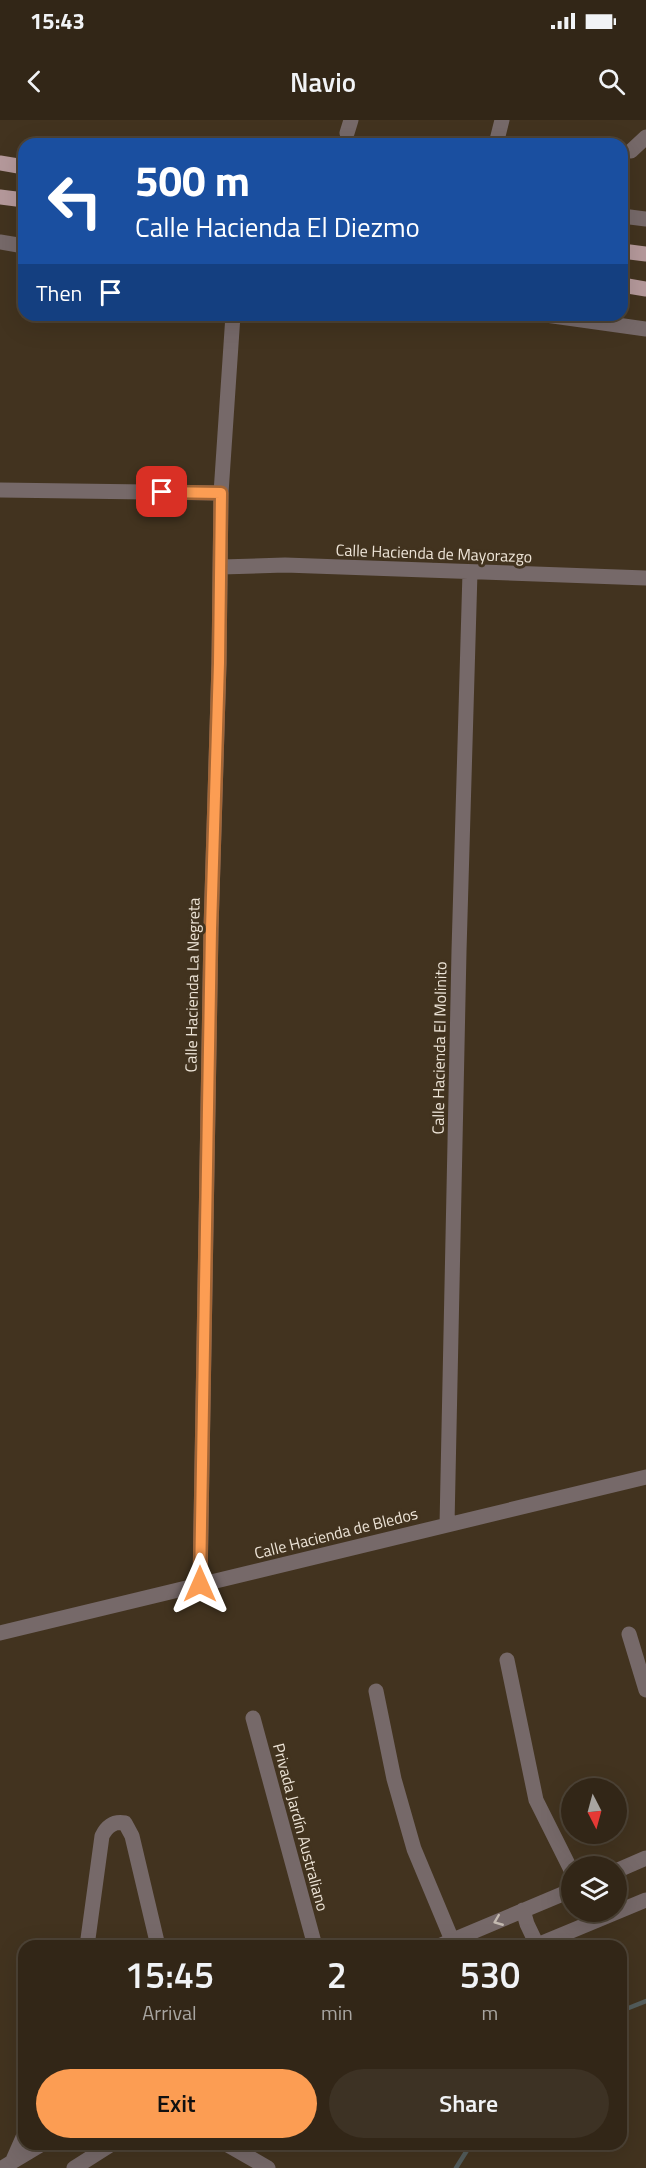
<!DOCTYPE html>
<html lang="en">
<head>
<meta charset="utf-8">
<style>
  :root { --surface:#322617; --page:#3d3224; --text:#f1f3f6; --muted:#a8a5a1; --line:#4d4336; --accent:#fc9d53 }
  body { margin:0; font-family:"Titillium Web",sans-serif; background:var(--page); color:var(--text); height:100vh; display:flex; flex-direction:column; font-size:22px; white-space:nowrap }
  * { box-sizing:border-box; margin:0 }
  p { font-size:20px; color:var(--muted) }
  .icon { flex:none; width:33px; height:33px; fill:none; stroke:currentColor; stroke-width:2; stroke-linecap:round; stroke-linejoin:round }
  .map { position:relative; flex:1; overflow:hidden }
  .sheet { position:absolute; left:18px; top:1820px; width:609px; height:210px; display:flex; flex-direction:column; background:var(--surface); border-radius:18px; box-shadow:0 6px 24px #0002,0 0 0 2px var(--line) }
  .sheet>* { flex:none }
  .banner { position:absolute; left:18px; top:18px; width:610px; height:183px; border-radius:18px; box-shadow:0 6px 24px #0002,0 0 0 2px var(--line); background:#1a4fa0; color:#fff; overflow:hidden }
  .needle { width:39px; rotate:174deg }
  .buttons { position:absolute; left:561px; top:1658px; display:grid; gap:12px }
  .buttons a { display:grid; place-items:center; width:66px; height:66px; border-radius:50%; background:var(--surface); box-shadow:0 6px 24px #0002,0 0 0 2px var(--line); font-size:30px }
  .pin { position:absolute; display:grid; place-items:center; width:51px; height:51px; color:#fff; margin:-26px; border-radius:12px; box-shadow:0 3px 9px #0006 }
  .me { position:absolute; width:66px; margin:-33px; rotate:0deg; stroke-linejoin:round; filter:drop-shadow(0 0 4px #0008) }
  .turn { display:flex; align-items:center; gap:21px; height:126px; padding:0 18px; font-size:27px }
  .turn .icon { width:78px; height:78px; stroke-width:2.5 }
  .turn b { display:block; font-size:42px; line-height:51px }
  .then { display:flex; align-items:center; height:57px; padding:0 18px; background:#0003; gap:12px; font-size:22px }
  .eta { display:flex; justify-content:space-evenly; align-items:center; height:102px; text-align:center }
  .eta b { font-size:36px; font-weight:600; line-height:42px }
  .button { display:flex; gap:12px; margin-top:auto; padding:12px 18px }
  .button a { flex:1; height:69px; border-radius:36px; background:var(--accent); color:#111; font-size:24px; font-weight:600; line-height:69px; text-align:center }
  .button a+a { background:var(--page); color:var(--text) }
  .status { display:flex; justify-content:space-between; align-items:center; height:42px; padding:0 30px; background:var(--surface); direction:ltr }
  .status svg { height:16px; fill:currentColor }
  header { display:flex; justify-content:space-between; align-items:center; height:78px; padding:0 18px; background:var(--surface); font-size:27px; font-weight:600 }
  .map>svg:first-child { display:block }
</style>
</head>
<body>
<div class="status"><b>15:43</b><svg viewBox="0 0 49 12"><path d="M0 12V9h3v3zM5 12V6h3v6zM10 12V3h3v9zM15 12V0h3v12zM26 1h20v11H26zM47 4h2v5h-2z"/></svg></div>
<header><svg class="icon" aria-label="back" viewBox="0 0 24 24"><path d="M15 5l-7 7 7 7"/></svg>Navio<svg class="icon" aria-label="search" viewBox="0 0 24 24"><circle cx="10" cy="10" r="6"/><path d="M15 15l6 6"/></svg></header>
<div class="map">
<svg width="646" height="2048" viewBox="0 0 646 2048">
  <rect width="100%" height="100%" fill="#42331f"/>
  <g fill="none" stroke-linecap="round" stroke-linejoin="round">
    <path stroke="#535c5b" stroke-width="4.5" d="M621 1891 646 1881
      M456 2048 471 2024"/>
    <path stroke="#766969" stroke-width="15" d="M347 13 351 0
      M496 24 502 0
      M631 31 646 17
      M622 96 646 99
      M0 122 24 126
      M546 195 646 209
      M0 370 221 373
      M221 447 285 445 646 458
      M447 1405 459 831 470 452
      M200 1464 211 809 219 543 221 373 233 195
      M0 1513 646 1357
      M629 1514 646 1570
      M507 1540 536 1680 572 1752
      M376 1571 394 1659 414 1729 452 1820
      M253 1598 315 1826
      M616 1751 646 1738
      M523 1790 527 1804 537 1825
      M87 1826 102 1716C107 1706 114 1701 125 1703L132 1716 158 1826
      M439 1826 572 1770
      M535 1826 646 1780
      M226 2024 268 2048
      M13 2040 24 2015
      M2 2048 42 2024
      M74 2048 112 2024"/>
    <path stroke="#b5999b" stroke-width="15" d="M0 43 24 47
      M0 77 24 80
      M622 131 646 134
      M622 165 646 169"/>
  </g>
  <defs><path id="oneway-chevron" d="M-2-3.5L2.5 0L-2 3.5" fill="none" stroke-width="1.6" stroke-linecap="round" stroke-linejoin="round" transform="scale(1.5)"/></defs>
  <use stroke="#c3b9b0" href="#oneway-chevron" transform="translate(498 1801) rotate(158)"/>
  <g fill="none" stroke-linecap="round" stroke-linejoin="round">
    <defs>
      <path id="route" d="M162 372 221 373 219 543 211 809 200 1464"/>
    </defs>
    <use href="#route" stroke="#a46636" stroke-width="15"/>
    <use href="#route" stroke="#fc9d53" stroke-width="10"/>
  </g>
  <g text-anchor="middle" stroke-width="6" stroke-linejoin="round" paint-order="stroke">
    <g font-size="16" fill="#ede4d7" stroke="#42331f">
      <text transform="translate(434 433) rotate(2)" y="6">Calle Hacienda de Mayorazgo</text>
      <text transform="translate(192 865) rotate(-89)" y="6">Calle Hacienda La Negreta</text>
      <text transform="translate(439 928) rotate(-89)" y="6">Calle Hacienda El Molinito</text>
      <text transform="translate(336 1413) rotate(-14)" y="6">Calle Hacienda de Bledos</text>
      <text transform="translate(301 1707) rotate(75)" y="6">Privada Jardín Australiano</text>
    </g>
  </g>
</svg>
<div class="buttons">
<a><svg class="needle" viewBox="-14 -14 28 28"><path d="M0-13l5 13h-10z" fill="#e53935"/><path d="M0 13l5-13h-10z" fill="#a8a5a1"/></svg></a>
<a><svg class="icon" aria-label="layers" viewBox="0 0 24 24"><path d="M12 4l9 5-9 5-9-5zM3 14l9 5 9-5"/></svg></a>
</div>
<div class="pin" style="left:162px;top:372px;background:#d93025"><svg class="icon" aria-label="arrive" viewBox="0 0 24 24"><path d="M6 21V4h12l-3 4 3 4H6"/></svg></div>
<svg class="me" style="left:200px;top:1464px" viewBox="-20 -20 40 40"><path d="M0-17L14 15 0 8-14 15z" fill="#fc9d53" stroke="#fff" stroke-width="4"/></svg>
<div class="banner">
<div class="turn"><svg class="icon" aria-label="left" viewBox="0 0 24 24"><path d="M17 20v-9H6M10 6l-5 5 5 5"/></svg><div><b>500 m</b>Calle Hacienda El Diezmo</div></div>
<div class="then">Then<svg class="icon" aria-label="arrive" viewBox="0 0 24 24"><path d="M6 21V4h12l-3 4 3 4H6"/></svg></div>
</div>
<section class="sheet">
<div class="eta">
<div><b>15:45</b><p>Arrival</p></div>
<div><b>2</b><p>min</p></div>
<div><b>530</b><p>m</p></div>
</div>
<div class="button"><a>Exit</a><a>Share</a></div>
</section>
</div>
</body>
</html>
